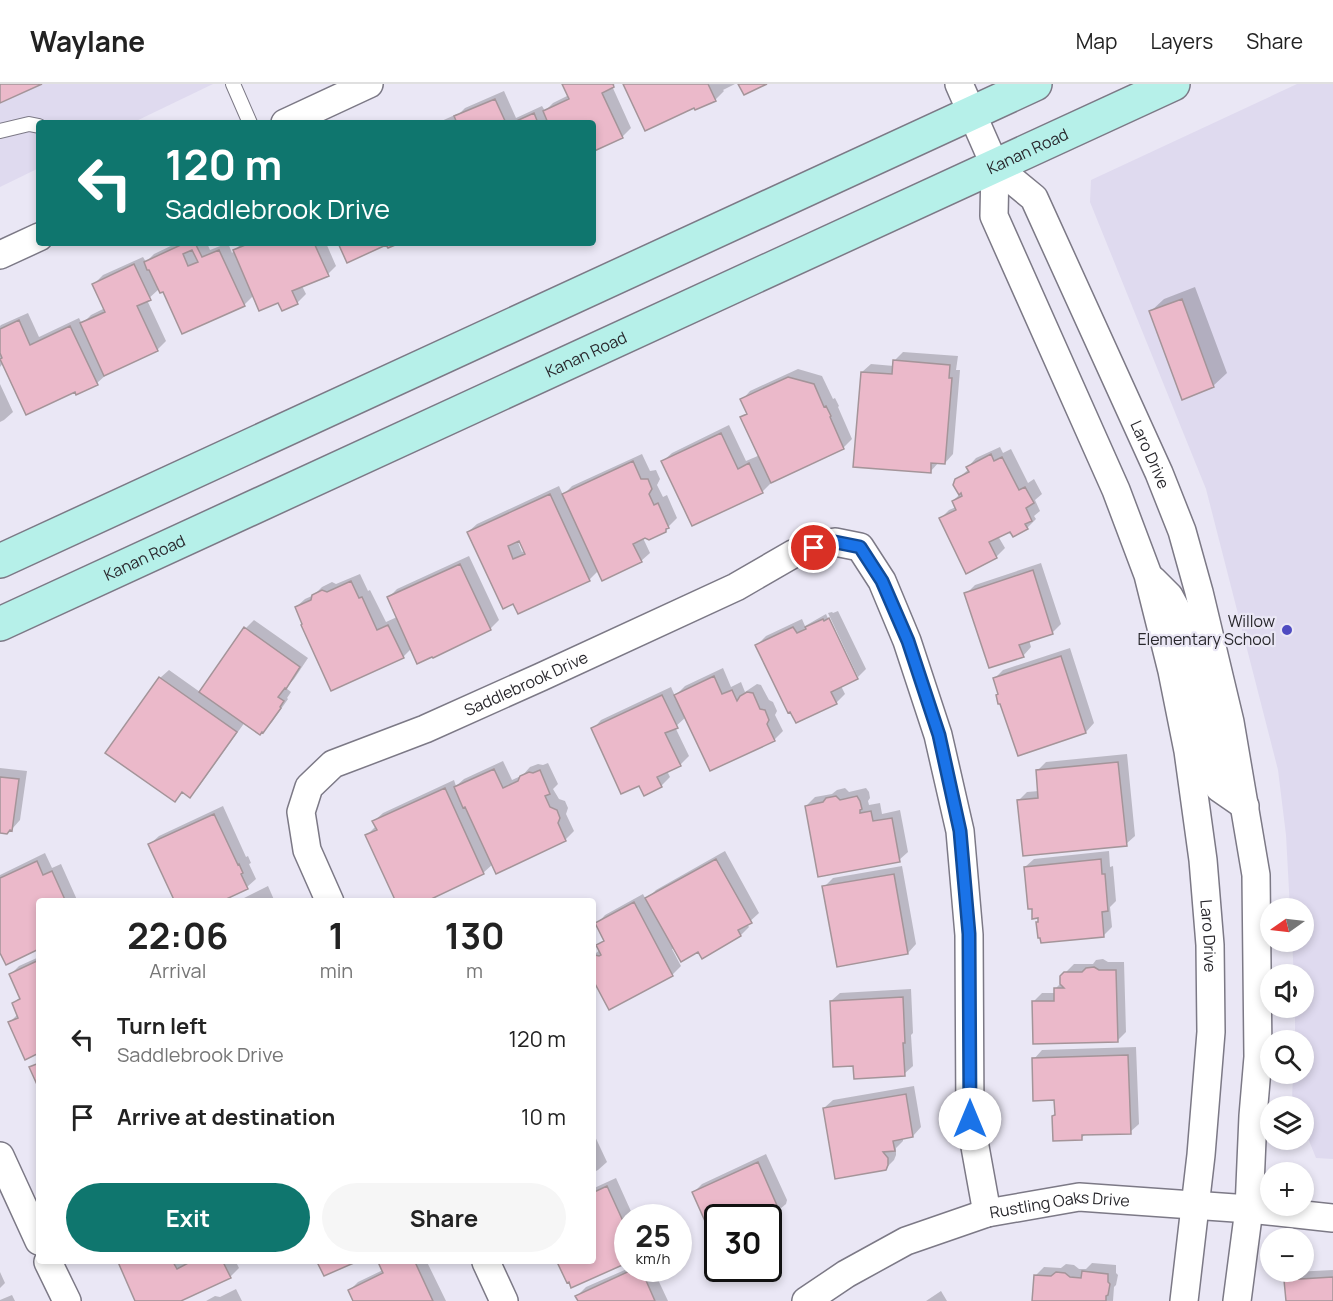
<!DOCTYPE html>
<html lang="en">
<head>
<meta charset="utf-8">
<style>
  :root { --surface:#fff; --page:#f6f6f6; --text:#222; --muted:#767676; --line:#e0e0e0; --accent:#0f766e }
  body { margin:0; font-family:Manrope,sans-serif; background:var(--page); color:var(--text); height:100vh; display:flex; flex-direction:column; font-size:22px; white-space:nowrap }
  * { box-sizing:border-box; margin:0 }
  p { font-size:20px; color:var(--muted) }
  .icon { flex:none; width:33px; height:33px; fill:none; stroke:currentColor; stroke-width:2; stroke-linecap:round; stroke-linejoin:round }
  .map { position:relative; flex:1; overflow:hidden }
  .sheet { position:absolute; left:36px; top:814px; width:560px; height:366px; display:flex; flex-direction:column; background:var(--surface); border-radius:6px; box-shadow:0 3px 9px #0003 }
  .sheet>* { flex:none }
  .guide { position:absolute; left:36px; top:36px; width:560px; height:126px; border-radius:6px; box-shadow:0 3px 9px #0003; background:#0f766e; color:#fff; overflow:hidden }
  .needle { width:39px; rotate:256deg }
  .controls { position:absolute; left:1260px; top:814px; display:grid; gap:12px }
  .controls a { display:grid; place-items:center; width:54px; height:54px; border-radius:50%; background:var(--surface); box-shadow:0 3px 9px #0003; font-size:30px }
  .speed { position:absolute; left:614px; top:1120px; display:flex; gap:12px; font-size:30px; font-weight:700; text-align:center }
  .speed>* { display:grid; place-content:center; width:78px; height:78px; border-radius:50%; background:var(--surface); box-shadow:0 3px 9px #0003; line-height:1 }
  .speed small { font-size:15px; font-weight:400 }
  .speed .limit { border:3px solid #111; border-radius:9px; background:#fff; color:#111 }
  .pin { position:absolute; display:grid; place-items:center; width:51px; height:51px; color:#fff; margin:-26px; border:3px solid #fff; border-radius:50%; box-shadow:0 2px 6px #0007 }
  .me { position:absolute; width:66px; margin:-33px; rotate:0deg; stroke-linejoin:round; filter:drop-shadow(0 0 4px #0008) }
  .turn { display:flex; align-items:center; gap:21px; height:126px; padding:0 30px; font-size:27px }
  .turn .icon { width:78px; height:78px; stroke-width:2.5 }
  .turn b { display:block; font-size:42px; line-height:51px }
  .eta { display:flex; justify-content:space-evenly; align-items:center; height:102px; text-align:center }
  .eta b { font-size:36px; font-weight:700; line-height:42px }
  .primary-button { display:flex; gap:12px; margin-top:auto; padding:12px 30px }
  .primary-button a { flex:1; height:69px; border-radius:36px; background:var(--accent); color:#fff; font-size:24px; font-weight:700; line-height:69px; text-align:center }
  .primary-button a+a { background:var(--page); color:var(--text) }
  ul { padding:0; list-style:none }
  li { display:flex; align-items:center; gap:18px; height:78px; padding:0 30px }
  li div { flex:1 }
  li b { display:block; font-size:22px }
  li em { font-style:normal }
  header { display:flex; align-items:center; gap:36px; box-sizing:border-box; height:84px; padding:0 30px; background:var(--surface); border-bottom:2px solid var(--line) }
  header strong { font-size:28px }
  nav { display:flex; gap:33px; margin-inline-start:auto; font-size:21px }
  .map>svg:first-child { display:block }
</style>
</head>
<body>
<header>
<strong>Waylane</strong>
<nav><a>Map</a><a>Layers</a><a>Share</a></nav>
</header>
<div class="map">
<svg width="1333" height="1217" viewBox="0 0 1333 1217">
  <rect width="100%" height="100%" fill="#eae7f5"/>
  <path fill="#dfdaef" d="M0 0H213L132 39H39V84L0 103Z
    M1297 0H1333V1075L1316 1074 1304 1044V1023H1295L1292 1016 1293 990H1304V957H1295V924H1304V891H1294L1292 858H1304V825H1290L1286 751 1278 686 1206 405 1090 118 1091 96Z"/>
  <path fill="#0003" fill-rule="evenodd" d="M564 0H615L612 2 631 44 622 53 592 39H437L457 30 458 31 465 24 504 7 516 34 542 22 545 27 553 19 569 11Z
    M625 0H735L723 6 724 7 715 16Z
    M177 159H207L210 166 228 159 232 169 242 159H326L336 182 328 190 302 202 306 210 297 219 254 211 244 221 159 205 147 216 166 257 157 266 106 291 97 299 75 306 3 279 0 283V242L1 241 28 229 39 253 79 234 82 240 91 231 105 224 94 200 103 191 143 173 146 178 154 170Z
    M1195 203 1227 289 1213 302 1150 228 1164 215Z
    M903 268 958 272 956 286H960L953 370 945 379 939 378 930 388 862 288 871 280 894 282V277Z
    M798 285 822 292 833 315 835 314 839 322 838 323 852 355 843 364 770 398 771 399 762 408 663 377 672 369 729 341 746 377 760 371 742 333 748 328 742 316 750 307Z
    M0 300 13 328 4 336 0 338Z
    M1000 363 1003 369 1011 365 1028 399 1034 395 1042 410 1035 416 1040 427 1034 432 1036 435 1027 444 1011 446 998 452 1005 464 996 473 940 435 949 426 956 423 953 417 960 410 955 401 956 396 969 385 968 383 976 374Z
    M642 370 650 387 656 386 660 395 657 401 663 413 667 411 677 434 665 446 643 454 650 469 641 477 599 486 589 496 519 528 468 448 477 440 559 402 563 411 572 402ZM520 455 525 466 522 468 517 456Z
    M469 472 499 536 490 545 411 565 403 573 296 523 305 515 314 511 322 503 332 498 336 500 360 490 368 507 370 506 386 538 397 533 388 514 397 505Z
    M1041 479 1061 540 1053 548 1029 556 1031 563 1023 572 966 510 975 501Z
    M838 527 866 585 858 593 828 529 832 528 833 529Z
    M826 530 855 593H858L841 602 845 610 836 619 757 561 766 552 802 535 805 542Z
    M254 536 308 574 294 595 286 604 291 608 287 614 288 615 272 638 263 647 245 638 198 704 190 712 183 707 175 716 160 594 169 586 200 608 246 544Z
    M1070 564 1094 639 1086 648 999 610 994 595 1003 586Z
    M723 584 731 603 741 598 745 608 757 600 761 601 769 616 773 618 777 627 775 631 783 647 774 656 686 633 675 643 689 672 680 681 667 687 670 693 661 702 640 700 593 645 601 636 671 603 675 612 685 602Z
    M1127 670 1135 752 1126 760 1018 717 1027 708 1039 707 1037 687 1046 678Z
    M503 677 512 696 523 691 530 683 538 680 543 681 548 679 558 700 553 705 559 715 565 717 568 724 566 730 574 747 565 756 493 780 483 789 367 751 376 742 374 737 383 729 454 696 456 702 464 695Z
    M0 684 27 687 20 736 12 745 0 748Z
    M845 704 849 708 866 704 869 708 870 714 868 717 869 721 880 719 882 730 900 726 908 768 899 776 806 722 815 713 832 710 837 706Z
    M223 722 246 773 248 772 251 779 249 780 256 795 247 803 216 818 150 760 159 752Z
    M725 767 759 829 747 840 749 843 741 851 698 866 675 864 672 865 681 882 672 891 610 924 592 891V872L600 866 598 861 605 855 597 840 605 831 643 810 646 816 656 806Z
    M1109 767 1110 783 1113 782 1116 817 1110 823 1112 843 1103 852 1040 837 1025 783 1034 775Z
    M45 769 52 784 61 780 78 818H39V863L0 865V791Z
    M902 782 916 860 908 869 824 803 833 794Z
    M268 802 275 818H236Z
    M39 873V967L9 939 18 930 14 919 21 912 10 891 19 882Z
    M1103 875 1108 878H1124L1126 948 1117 957 1033 918 1042 909H1055V905L1062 898V892L1074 880H1093L1096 876Z
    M911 905 913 949 911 951 913 982 904 990 854 980 831 917 840 909Z
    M1136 963 1139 1040 1130 1048 1086 1050 1081 1054 1053 1032 1056 1029V1014L1034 975 1042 966Z
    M592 977 596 984 592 988Z
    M914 1002 921 1043 913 1052 903 1054V1057L896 1064V1071L894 1076 885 1085 824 1024 833 1016Z
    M592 1046 607 1078 598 1086 592 1089Z
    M766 1070 787 1116 786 1120 774 1130 776 1134 769 1141 776 1157 768 1166V1134H717V1160L693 1109 702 1100Z
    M616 1094 634 1134H627V1177L567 1197 559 1178H592V1105Z
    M119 1178H236L239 1184 230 1193 177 1217H137Z
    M380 1178H427L446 1217H355L350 1206 358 1198 383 1186Z
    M1092 1179 1116 1181V1189L1118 1191 1116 1201 1114 1203 1113 1217H1033L1035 1192 1044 1183 1061 1184 1066 1180 1074 1181 1079 1185H1086Z
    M627 1185H653L668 1217H579L577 1212 586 1203Z
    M1333 1186V1217H1287L1286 1196 1294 1188Z
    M0 1188 5 1199 0 1204Z
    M236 1205 242 1217H206L215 1212 220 1213Z
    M941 1207 947 1217H926Z
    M12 1211 15 1217H0V1216Z"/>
  <path fill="#ebb9ca" stroke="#a49499" stroke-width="1.5" fill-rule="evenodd" d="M0 0H42L0 19Z
    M562 0H613L614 3 602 9 623 54 592 68V39H548L543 27 569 15Z
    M623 0H708L716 17 695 26 694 24 645 47Z
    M738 0H767L744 11Z
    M495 15 506 39H457L454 32Z
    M534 29 538 39H512Z
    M185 159H195L202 173 219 166 245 222 182 250 163 208 160 209 149 186H147L144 178ZM192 166 198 178 188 182 183 170Z
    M250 159H314L329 192 292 207 298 220 282 227 278 219 259 227 233 166Z
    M338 159H400L388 164 386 161 347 179Z
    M134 180 151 216 137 222 158 267 104 292 80 239 105 228 92 200Z
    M1182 215 1214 303 1182 316 1149 227Z
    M19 236 30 261 70 242 98 301 76 311 75 308 26 331 0 275 2 274 0 269V245Z
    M893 276 950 281 949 294H952L945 380 931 379V389L853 383 861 288 892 290Z
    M788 293 814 300 824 323 826 322 831 332 830 333 844 365 771 399 740 333 747 330 740 315Z
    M721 349 738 385 749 379 763 409 692 442 661 377Z
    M991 370 994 377 1002 373 1019 406 1025 403 1034 419 1026 424 1032 437 1025 440 1028 445 1013 453 1010 448 989 458 997 474 966 490 939 434 956 426 952 417 962 412 961 409 959 411 953 401 955 395 969 388 966 383Z
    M633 377 641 395H648L652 405 649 410 654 421 658 419 669 444 666 445V448L649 456 645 454 633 460 642 478 602 497 562 410Z
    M550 410 590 497 518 530 513 520 503 525 467 448ZM519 457 525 470 513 475 508 462Z
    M460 480 491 546 433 574 432 573 417 580 387 513Z
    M1033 486 1053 550 1019 561 1024 573 989 584 964 509Z
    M351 497 359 514 362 513 377 546 388 541 404 574 331 607 301 541 302 540 295 523 311 516 312 511 322 506 327 508Z
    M829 534 858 595 831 608 837 620 796 639 790 628 788 629 755 561 793 543 797 549 806 545 805 543 823 535 824 537Z
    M244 543 300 583 286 605 285 604 278 613 284 617 280 623 281 624 263 649 262 648 260 651 199 608Z
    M1061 572 1086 649 1018 672 1000 620H998L996 611 998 610 993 594Z
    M714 592 722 610 732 606 737 617 740 612 747 608 753 609 760 625 765 626 769 636 767 640 775 657 710 687 674 611Z
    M159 593 237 648 190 714 182 708 175 718 105 669Z
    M662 611 678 644 665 649 681 682 657 693 662 703 644 712 639 702 621 710 591 644Z
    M1118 678 1127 762 1023 772 1017 716 1038 714 1036 686Z
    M494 685 503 704 518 697 520 692 529 688 533 689 540 686 550 710 545 712 550 723 557 726 560 734 558 739 566 757 496 790 465 723 463 724 454 703Z
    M0 693 19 695 12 747 10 746 7 750 0 749Z
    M445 704 484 790 425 818H396L365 751 377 746 372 737Z
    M836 712 840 716 857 712 860 717 862 725 860 726V729L871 727 873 737 892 734 900 778 818 793 805 722 823 718 826 714Z
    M214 730 238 781 239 780 243 789 241 790 248 805 220 818H175L148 760Z
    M716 775 752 839 738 846 741 852 702 875 698 868 681 878 645 814Z
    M1101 775 1102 790H1105L1108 827 1102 828 1104 853 1041 859 1040 854H1038L1036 838H1038V834L1032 835V825H1028L1024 783Z
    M37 777 43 791 52 787 66 818H39V865L6 881 0 869V794Z
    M894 790 908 870 837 883 822 802Z
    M634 818 673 892 609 926 592 894V873L595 871 599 872 601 871 596 861 604 857 595 839Z
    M39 876V969L25 976 8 938 18 934 12 919 20 915 9 890Z
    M1094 883 1099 886H1116L1118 958 1033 960 1032 917H1054V904H1064L1060 900V892L1064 888H1082L1086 884Z
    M903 913 905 959H903L905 992 854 995 853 982 833 983 830 917Z
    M1128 971 1131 1050 1082 1051V1056L1053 1057 1052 1032 1055 1031 1054 1016 1033 1017 1032 974Z
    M39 979V1005L29 983Z
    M906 1010 913 1053 893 1057 895 1067 883 1068 888 1074V1081L886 1086 835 1095 823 1024Z
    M758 1078 779 1126 777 1130 768 1134 763 1133 717 1134V1164L692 1108Z
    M607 1102 627 1146V1179L571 1204 569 1198 567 1199 557 1178H592V1109Z
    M118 1178H173L177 1185 190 1178H223L231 1194 181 1217H135Z
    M317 1178H356L324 1192Z
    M378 1178H415L433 1217H353L348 1206 383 1189Z
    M634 1185H641L655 1217H578L575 1212Z
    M1082 1187 1108 1190V1198L1110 1200 1108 1211 1106 1212V1217H1032L1034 1191 1051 1192 1056 1188 1065 1189 1070 1193 1081 1194Z
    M1333 1193V1217H1286L1284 1196Z"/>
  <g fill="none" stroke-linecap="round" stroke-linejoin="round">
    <defs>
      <path id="lane" d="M233 0 250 39
        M0 47 29 40 39 42"/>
      <g id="street">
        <path id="s1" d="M959 0 995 82 994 132 1116 406 1148 491 1172 587 1188 667 1203 776 1210 861 1211 948 1201 1071 1184 1217"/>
        <path d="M285 39 369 0"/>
        <path id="s2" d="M995 82 1034 114 1159 389 1182 447 1199 508 1230 638 1256 791 1258 973 1253 1032 1249 1125 1237 1217"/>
        <path d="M0 171 39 153"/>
        <path d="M1153 496 1169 512 1181 534 1204 627 1219 704 1245 722"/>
        <path id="s3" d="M330 818 307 766 301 728 309 703 333 680 425 645 541 593 736 503 793 470 835 458 860 463 882 497 907 557 938 651 960 747 969 851 970 1035 987 1129"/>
        <path d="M0 1072 39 1157"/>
        <path d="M48 1178 67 1217"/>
        <path d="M486 1178 504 1217"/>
        <path id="s4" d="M806 1217 846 1190 906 1157 987 1129 1079 1113 1249 1125 1333 1134"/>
      </g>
      <g id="secondary">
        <path d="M0 477 1035 0"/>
        <path id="s5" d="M0 540 1173 0"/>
      </g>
    </defs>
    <use href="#lane" stroke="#7c7986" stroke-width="16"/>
    <use href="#street" stroke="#7c7986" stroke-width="30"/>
    <use href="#secondary" stroke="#7c7986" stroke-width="36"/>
    <use href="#lane" stroke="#fff" stroke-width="14"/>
    <use href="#street" stroke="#fff" stroke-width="27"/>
    <use href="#secondary" stroke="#b6f0e9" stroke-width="33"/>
  </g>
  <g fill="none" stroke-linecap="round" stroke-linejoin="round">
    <defs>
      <path id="route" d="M814 464 835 458 860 463 882 497 908 557 939 651 960 747 969 850 970 1035"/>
    </defs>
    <use href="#route" stroke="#114b97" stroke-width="15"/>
    <use href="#route" stroke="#1a73e8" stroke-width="10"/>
  </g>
  <circle fill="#4e4ac1" stroke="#eae7f5" stroke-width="2" cx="1287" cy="546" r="6"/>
  <g text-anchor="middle" stroke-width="4.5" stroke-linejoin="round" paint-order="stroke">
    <g font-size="16" fill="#29282d" stroke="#eae7f5">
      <text dy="6" stroke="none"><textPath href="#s5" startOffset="1131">Kanan Road</textPath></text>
      <text dy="6" stroke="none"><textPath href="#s5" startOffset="645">Kanan Road</textPath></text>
      <text dy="6" stroke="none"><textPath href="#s2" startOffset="332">Laro Drive</textPath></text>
      <text dy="6" stroke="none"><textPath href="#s5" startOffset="159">Kanan Road</textPath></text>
      <text dy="6" stroke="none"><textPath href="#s3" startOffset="364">Saddlebrook Drive</textPath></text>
      <text dy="6" stroke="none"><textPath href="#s1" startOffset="897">Laro Drive</textPath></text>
      <text dy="6" stroke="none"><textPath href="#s4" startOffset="276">Rustling Oaks Drive</textPath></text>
    </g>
    <g font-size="16" fill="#29282d" stroke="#eae7f5" text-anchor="end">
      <text x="1275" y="543">Willow<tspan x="1275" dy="18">Elementary School</tspan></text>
    </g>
  </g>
</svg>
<div class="controls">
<a><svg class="needle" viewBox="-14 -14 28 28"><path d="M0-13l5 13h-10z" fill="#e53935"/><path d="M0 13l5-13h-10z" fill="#767676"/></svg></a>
<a><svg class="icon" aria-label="sound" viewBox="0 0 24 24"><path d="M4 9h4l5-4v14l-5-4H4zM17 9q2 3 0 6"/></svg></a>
<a><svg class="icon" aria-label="search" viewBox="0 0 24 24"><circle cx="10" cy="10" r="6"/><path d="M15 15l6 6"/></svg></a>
<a><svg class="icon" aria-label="layers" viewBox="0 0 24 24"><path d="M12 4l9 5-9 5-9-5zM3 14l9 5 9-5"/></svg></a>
<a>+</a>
<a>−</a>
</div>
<div class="speed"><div>25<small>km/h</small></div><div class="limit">30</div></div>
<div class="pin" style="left:814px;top:464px;background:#d93025"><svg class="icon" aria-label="arrive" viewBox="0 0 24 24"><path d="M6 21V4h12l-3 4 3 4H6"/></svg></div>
<svg class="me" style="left:970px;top:1035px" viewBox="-20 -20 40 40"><circle r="19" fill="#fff"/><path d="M0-13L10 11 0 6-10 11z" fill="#1a73e8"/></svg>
<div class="guide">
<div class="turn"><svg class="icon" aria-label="left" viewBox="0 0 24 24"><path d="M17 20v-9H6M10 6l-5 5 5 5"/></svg><div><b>120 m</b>Saddlebrook Drive</div></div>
</div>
<section class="sheet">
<div class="eta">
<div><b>22:06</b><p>Arrival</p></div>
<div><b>1</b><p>min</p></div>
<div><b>130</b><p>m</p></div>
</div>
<ul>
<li><svg class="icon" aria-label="left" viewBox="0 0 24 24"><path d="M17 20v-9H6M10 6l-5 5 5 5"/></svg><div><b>Turn left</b><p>Saddlebrook Drive</p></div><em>120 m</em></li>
<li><svg class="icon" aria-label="arrive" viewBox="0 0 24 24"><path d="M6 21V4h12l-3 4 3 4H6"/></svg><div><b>Arrive at destination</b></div><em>10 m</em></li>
</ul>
<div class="primary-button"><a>Exit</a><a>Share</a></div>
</section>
</div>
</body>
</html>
